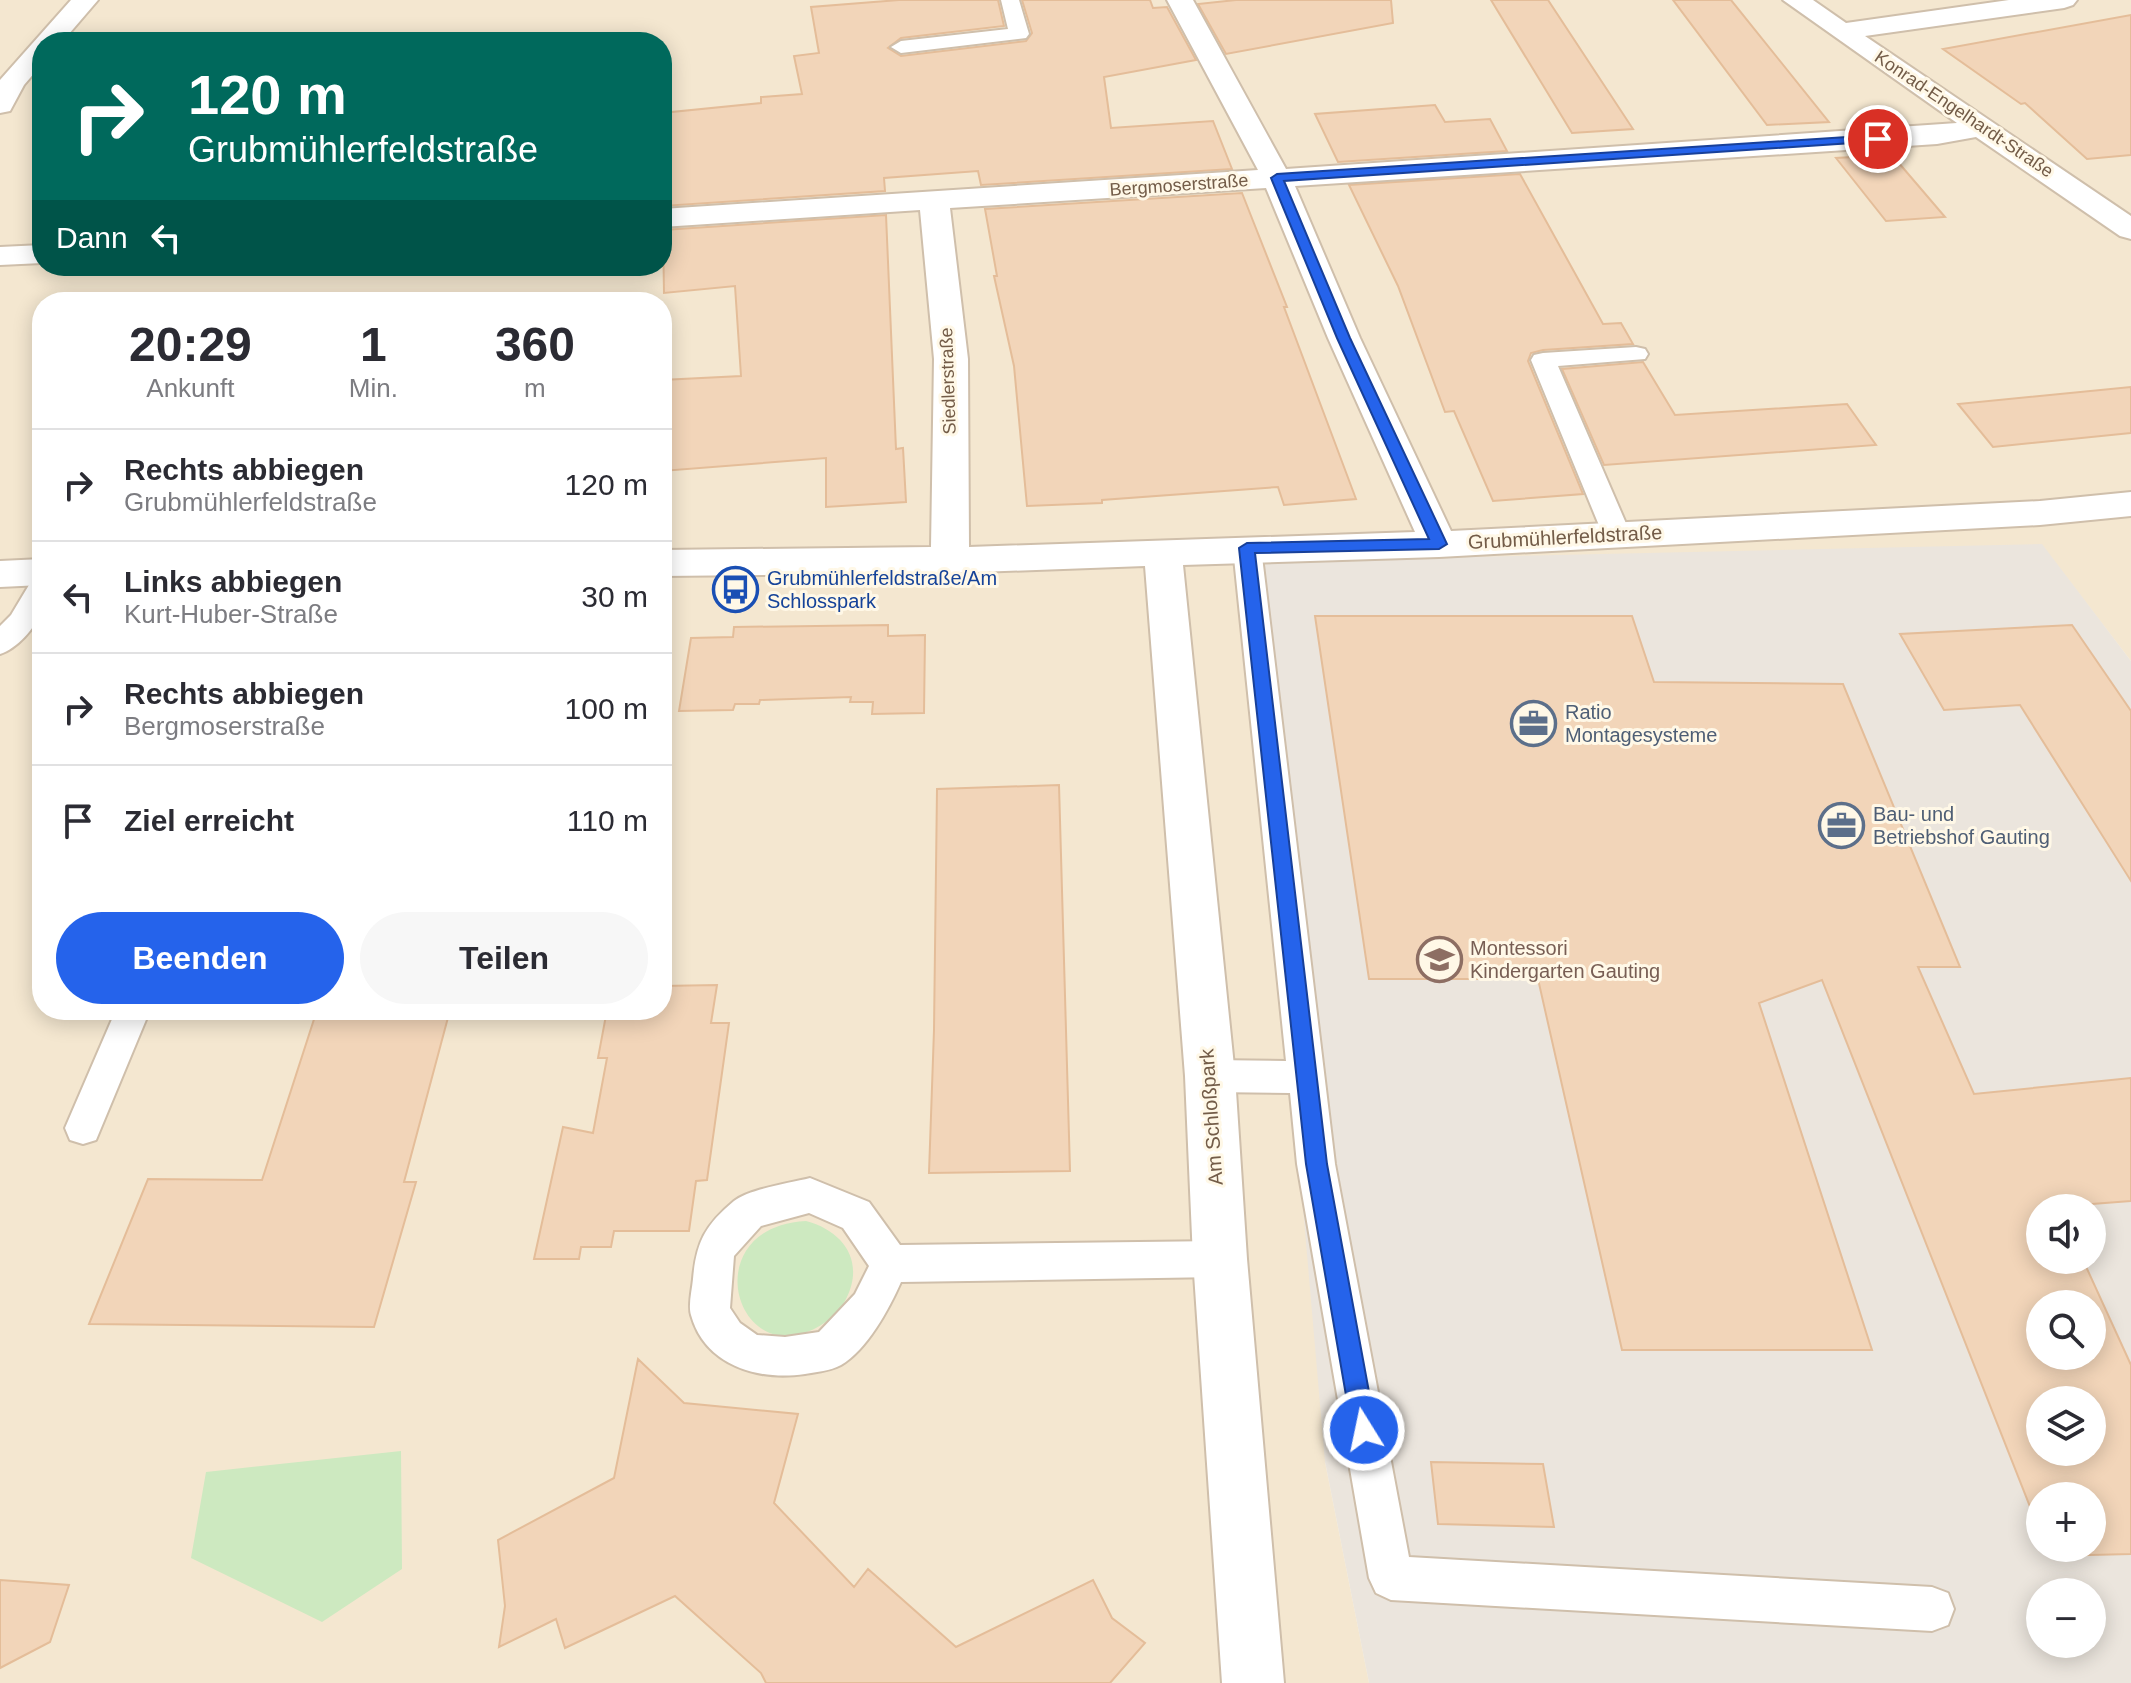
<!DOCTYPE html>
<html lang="de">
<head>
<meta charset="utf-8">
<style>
  :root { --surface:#fff; --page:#f7f7f7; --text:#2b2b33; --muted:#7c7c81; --line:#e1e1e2; --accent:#2563eb }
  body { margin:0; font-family:Arial,sans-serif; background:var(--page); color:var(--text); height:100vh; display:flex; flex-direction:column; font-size:30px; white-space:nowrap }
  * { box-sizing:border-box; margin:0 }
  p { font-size:26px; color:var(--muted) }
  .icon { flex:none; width:44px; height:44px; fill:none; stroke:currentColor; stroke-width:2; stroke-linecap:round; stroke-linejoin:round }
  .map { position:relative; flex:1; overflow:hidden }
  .panel { position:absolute; left:32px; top:292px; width:640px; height:728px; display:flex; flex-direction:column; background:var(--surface); border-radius:32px; box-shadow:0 4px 20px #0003 }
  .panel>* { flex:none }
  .banner { position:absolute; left:32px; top:32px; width:640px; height:244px; border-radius:32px; box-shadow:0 4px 20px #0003; background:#00695c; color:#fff; overflow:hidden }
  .fabs { position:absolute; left:2026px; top:1194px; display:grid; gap:16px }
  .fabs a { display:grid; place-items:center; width:80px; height:80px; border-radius:50%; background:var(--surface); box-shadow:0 4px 20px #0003; font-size:40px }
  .pin { position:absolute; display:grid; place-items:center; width:68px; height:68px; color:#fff; margin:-34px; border:4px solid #fff; border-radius:50%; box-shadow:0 2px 8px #0007 }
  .me { position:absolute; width:88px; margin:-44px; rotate:350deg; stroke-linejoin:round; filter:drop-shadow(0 0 6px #0008) }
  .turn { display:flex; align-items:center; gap:28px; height:168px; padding:0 24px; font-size:36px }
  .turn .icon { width:104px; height:104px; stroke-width:2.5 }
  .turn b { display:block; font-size:56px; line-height:68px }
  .then { display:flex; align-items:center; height:76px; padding:0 24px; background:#0003; gap:16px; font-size:30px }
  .eta { display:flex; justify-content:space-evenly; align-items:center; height:136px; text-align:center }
  .eta b { font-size:48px; font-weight:600; line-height:56px }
  .cta { display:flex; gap:16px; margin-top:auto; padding:16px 24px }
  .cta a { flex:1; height:92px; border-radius:48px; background:var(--accent); color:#fff; font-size:32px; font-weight:600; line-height:92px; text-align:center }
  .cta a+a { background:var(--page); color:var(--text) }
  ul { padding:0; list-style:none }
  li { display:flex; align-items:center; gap:24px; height:112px; padding:0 24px; border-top:2px solid var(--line) }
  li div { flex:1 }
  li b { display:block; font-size:30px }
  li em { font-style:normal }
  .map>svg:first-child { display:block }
</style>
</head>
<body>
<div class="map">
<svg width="2131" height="1683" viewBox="0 0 2131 1683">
  <rect width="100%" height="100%" fill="#fcf4e1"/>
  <path fill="#f4e7d0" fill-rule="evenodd" d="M0 0H2131V661L2041 544 1325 1462 1369 1683H0ZM42 42H662V266H42ZM42 302H662V1010H42Z"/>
  <path fill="#ebe5dd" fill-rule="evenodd" d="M2042 544 2131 661V1683H1369L1325 1462 1247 562ZM2040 1208H2092V1260H2040ZM2040 1304H2092V1356H2040ZM2040 1400H2092V1452H2040ZM2040 1496H2092V1548H2040ZM2040 1592H2092V1644H2040Z"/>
  <path fill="#cde9c0" d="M806 1221C844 1231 865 1262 846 1299 840 1312 829 1321 816 1328 734 1371 695 1227 806 1221Z
    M401 1451 402 1569 322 1622 191 1558 206 1472Z"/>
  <path fill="#f2d5b9" stroke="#e4bd99" stroke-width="2" fill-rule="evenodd" d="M899 0H998L1004 26 901 38 888 48 901 56 1026 41 1032 33 1022 0H1150L1153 8 1167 7 1196 60 1104 77 1111 128 1213 121 1232 169 981 185 978 171 884 178 885 191 663 206 662 113 761 103V97L802 94 794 56 819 53 811 7Z
    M1236 0H1391L1393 23 1226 54 1198 4Z
    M1491 0H1548L1633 129 1572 133Z
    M1673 0H1731L1829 122 1767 125Z
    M2131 15V155L2087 159 2025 103 2021 104 1943 49Z
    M1435 105 1445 122 1490 119 1507 151 1338 162 1315 114Z
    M1892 155 1945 217 1886 221 1836 158Z
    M1520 174 1603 324 1621 323 1633 344 1543 350 1531 353 1528 361 1583 494 1493 501 1454 411 1445 412 1398 286 1349 185Z
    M1242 193 1287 307H1284L1356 499 1284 505 1278 487 1102 500V503L1027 506 1014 366 994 276H997L985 209Z
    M886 215 896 449 903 448 906 502 826 507V458L662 471V380L741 376 735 286 664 293 663 230Z
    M1643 362 1675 415 1847 404 1876 445 1604 465 1562 369Z
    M2131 387V433L1993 447 1958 404Z
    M1315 616H1632L1654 682 1843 684 1960 967H1918L1974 1094 2131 1078V1201L2040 1208V1260H2083L2131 1365V1554L2049 1556 2046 1548H2092V1496H2040V1532L1822 980 1759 1003 1872 1350H1622L1538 979H1369ZM2040 1304H2092V1356H2040ZM2040 1400H2092V1452H2040Z
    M888 625V636L925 635 924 713 872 714 873 702H850L851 697 760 700 759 704H735L733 710 679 711 691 638 733 637 734 627Z
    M2072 625 2131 711V881L2020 705 1944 710 1900 634Z
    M1059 785 1070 1171 929 1173 934 1030 937 789Z
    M717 985 711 1023H729L707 1180 696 1181 689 1231H614L611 1247H581L579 1259H534L563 1127 593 1133 607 1058H598L607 1010H662V986Z
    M317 1010H450L404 1182H416L374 1327 89 1324 148 1179 262 1180Z
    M638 1359 684 1403 798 1414 774 1503 854 1587 868 1569 956 1647 1093 1580 1112 1618 1145 1643 1110 1683H766L761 1673 675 1596 565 1648 556 1619 499 1647 505 1606 498 1540 614 1478Z
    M1431 1462 1543 1464 1554 1527 1438 1524Z
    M0 1580 69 1585 50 1642 0 1668Z"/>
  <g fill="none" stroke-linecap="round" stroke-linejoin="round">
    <defs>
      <path id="service" d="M1001 0H1019L1029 34 1026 38 901 53 891 47 901 41 1008 29Z
        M1636 347 1645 349 1648 354 1645 359 1558 366 1631 535 1627 541 1617 544 1607 541 1603 535 1531 360 1534 355 1543 353Z
        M1247 539 1257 542 1261 548 1335 1164 1409 1557 1932 1587 1948 1593 1954 1609 1948 1625 1932 1631 1391 1600 1376 1593 1369 1578 1297 1164 1290 1093 1210 1092 1197 1087 1192 1076 1197 1065 1210 1060 1286 1061 1233 548 1237 542Z
        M42 577C42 588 45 602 41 611 36 628 16 649 0 654V626L11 615 32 580Z
        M116 1010H150L96 1140 83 1144 70 1140 65 1128Z
        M810 1178 869 1202 900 1245 1220 1241 1234 1246 1239 1259 1234 1272 1220 1277 901 1282C889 1309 867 1350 841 1365 830 1371 817 1372 805 1374 759 1381 705 1366 691 1315 688 1305 692 1290 693 1279 696 1243 705 1225 734 1201 749 1189 790 1183 810 1178ZM809 1213 843 1228 869 1266 855 1294 819 1332 785 1337 757 1335 740 1323 730 1308 734 1256 761 1226Z"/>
      <path id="minor" d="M71 0H98L62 42H42V64L24 85 10 111 0 113V80Z
        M1167 0H1193L1286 169 1957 123 1783 0H1813L1846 23 2009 0H2077L2073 5 2064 8 1865 36 2131 216V239L2120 236 1976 137 1937 144 1295 186 1360 338 1451 531 2040 501 2131 492V516L2040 525 1439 557 1183 565 1235 1076 1247 1259 1284 1683H1222L1193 1259 1185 1076 1145 566 950 573 662 576V550L931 547 934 359 920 210 662 227V209L1258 170ZM1266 188 1328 338 1415 532 969 547 968 359 950 208Z
        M42 245V263L0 265V247Z
        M42 559V585L0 587V561Z"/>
    </defs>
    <use href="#service" stroke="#cfbfab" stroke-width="4"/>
    <use href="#minor" stroke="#cfbfab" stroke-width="4"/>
    <use href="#service" fill="#fff" fill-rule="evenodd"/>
    <use href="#minor" fill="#fff" fill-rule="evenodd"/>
  </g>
  <path fill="#2563eb" stroke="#184099" stroke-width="2" d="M1878 135 1882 136V141L1284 181 1350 338 1447 544 1439 549 1255 553 1327 1164 1376 1430 1372 1439 1364 1442 1356 1439 1352 1430 1306 1164 1239 548 1247 543 1429 539 1337 338 1271 178 1277 174Z"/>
  <defs>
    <symbol id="bus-ring" viewBox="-11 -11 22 22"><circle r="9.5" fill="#fff8e7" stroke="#1a4fb4" stroke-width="1.5"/><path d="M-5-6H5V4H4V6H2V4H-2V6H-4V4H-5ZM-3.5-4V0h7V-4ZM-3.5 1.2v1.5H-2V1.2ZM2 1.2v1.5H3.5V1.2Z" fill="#1a4fb4"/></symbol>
    <symbol id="office-ring" viewBox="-11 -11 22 22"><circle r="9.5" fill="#fff8e7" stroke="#5c6f8a" stroke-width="1.5"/><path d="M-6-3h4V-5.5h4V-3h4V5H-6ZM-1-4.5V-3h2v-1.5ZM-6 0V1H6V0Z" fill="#5c6f8a"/></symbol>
    <symbol id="school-ring" viewBox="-11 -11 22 22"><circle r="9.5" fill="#fff8e7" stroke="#8d6e63" stroke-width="1.5"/><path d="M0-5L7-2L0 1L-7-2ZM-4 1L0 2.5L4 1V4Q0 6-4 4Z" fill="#8d6e63"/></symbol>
  </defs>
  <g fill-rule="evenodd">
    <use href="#bus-ring" x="710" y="564" width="51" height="51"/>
    <use href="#office-ring" x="1508" y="698" width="51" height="51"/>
    <use href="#office-ring" x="1816" y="800" width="51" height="51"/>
    <use href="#school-ring" x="1414" y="934" width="51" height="51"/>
  </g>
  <g text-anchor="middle" stroke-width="6" stroke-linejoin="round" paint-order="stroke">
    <g font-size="18" fill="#735c48" stroke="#fff8e7">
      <text transform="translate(1964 114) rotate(34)" y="6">Konrad-Engelhardt-Straße</text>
      <text transform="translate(1179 185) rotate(-4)" y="6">Bergmoserstraße</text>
      <text transform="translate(948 381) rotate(-92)" y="6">Siedlerstraße</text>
    </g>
    <g font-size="20" fill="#735c48" stroke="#fff8e7">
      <text transform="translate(1565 537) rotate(-3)" y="7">Grubmühlerfeldstraße</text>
      <text transform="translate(1211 1117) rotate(-94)" y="7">Am Schloßpark</text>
    </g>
    <g font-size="20" fill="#164399" stroke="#fff8e7" text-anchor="start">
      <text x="767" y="585">Grubmühlerfeldstraße/Am<tspan x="767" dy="23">Schlosspark</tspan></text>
    </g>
    <g font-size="20" fill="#4e5e75" stroke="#fff8e7" text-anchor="start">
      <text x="1565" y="719">Ratio<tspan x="1565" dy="23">Montagesysteme</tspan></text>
      <text x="1873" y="821">Bau- und<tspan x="1873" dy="23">Betriebshof Gauting</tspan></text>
    </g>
    <g font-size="20" fill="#785e54" stroke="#fff8e7" text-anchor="start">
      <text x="1470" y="955">Montessori<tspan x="1470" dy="23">Kindergarten Gauting</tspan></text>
    </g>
  </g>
</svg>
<div class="fabs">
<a><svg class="icon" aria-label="sound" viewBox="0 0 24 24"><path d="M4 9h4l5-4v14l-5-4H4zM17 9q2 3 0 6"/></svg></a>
<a><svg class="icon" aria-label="search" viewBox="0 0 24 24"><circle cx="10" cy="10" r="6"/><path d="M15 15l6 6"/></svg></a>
<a><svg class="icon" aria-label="layers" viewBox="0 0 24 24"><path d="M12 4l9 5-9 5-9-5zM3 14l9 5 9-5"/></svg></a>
<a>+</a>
<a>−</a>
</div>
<div class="pin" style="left:1878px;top:139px;background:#d93025"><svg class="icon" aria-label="arrive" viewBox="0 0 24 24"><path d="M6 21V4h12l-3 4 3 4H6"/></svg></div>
<svg class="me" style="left:1364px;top:1430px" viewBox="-20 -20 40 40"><circle r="17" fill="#2563eb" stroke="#fff" stroke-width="3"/><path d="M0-11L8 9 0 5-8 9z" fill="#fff"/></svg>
<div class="banner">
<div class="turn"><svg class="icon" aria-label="right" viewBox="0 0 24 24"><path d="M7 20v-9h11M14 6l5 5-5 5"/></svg><div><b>120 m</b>Grubmühlerfeldstraße</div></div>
<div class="then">Dann<svg class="icon" aria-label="left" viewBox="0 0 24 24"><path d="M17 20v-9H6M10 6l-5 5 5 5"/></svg></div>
</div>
<section class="panel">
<div class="eta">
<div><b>20:29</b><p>Ankunft</p></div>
<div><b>1</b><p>Min.</p></div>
<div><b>360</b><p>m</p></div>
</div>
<ul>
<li><svg class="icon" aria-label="right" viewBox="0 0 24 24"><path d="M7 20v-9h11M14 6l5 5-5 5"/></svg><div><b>Rechts abbiegen</b><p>Grubmühlerfeldstraße</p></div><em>120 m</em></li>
<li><svg class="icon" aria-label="left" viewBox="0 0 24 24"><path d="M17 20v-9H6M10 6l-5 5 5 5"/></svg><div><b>Links abbiegen</b><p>Kurt-Huber-Straße</p></div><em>30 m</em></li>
<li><svg class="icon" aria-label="right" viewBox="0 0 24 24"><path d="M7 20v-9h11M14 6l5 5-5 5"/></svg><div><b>Rechts abbiegen</b><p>Bergmoserstraße</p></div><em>100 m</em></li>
<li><svg class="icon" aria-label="arrive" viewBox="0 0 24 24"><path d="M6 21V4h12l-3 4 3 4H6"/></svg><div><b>Ziel erreicht</b></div><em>110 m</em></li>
</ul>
<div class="cta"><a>Beenden</a><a>Teilen</a></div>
</section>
</div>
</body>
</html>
